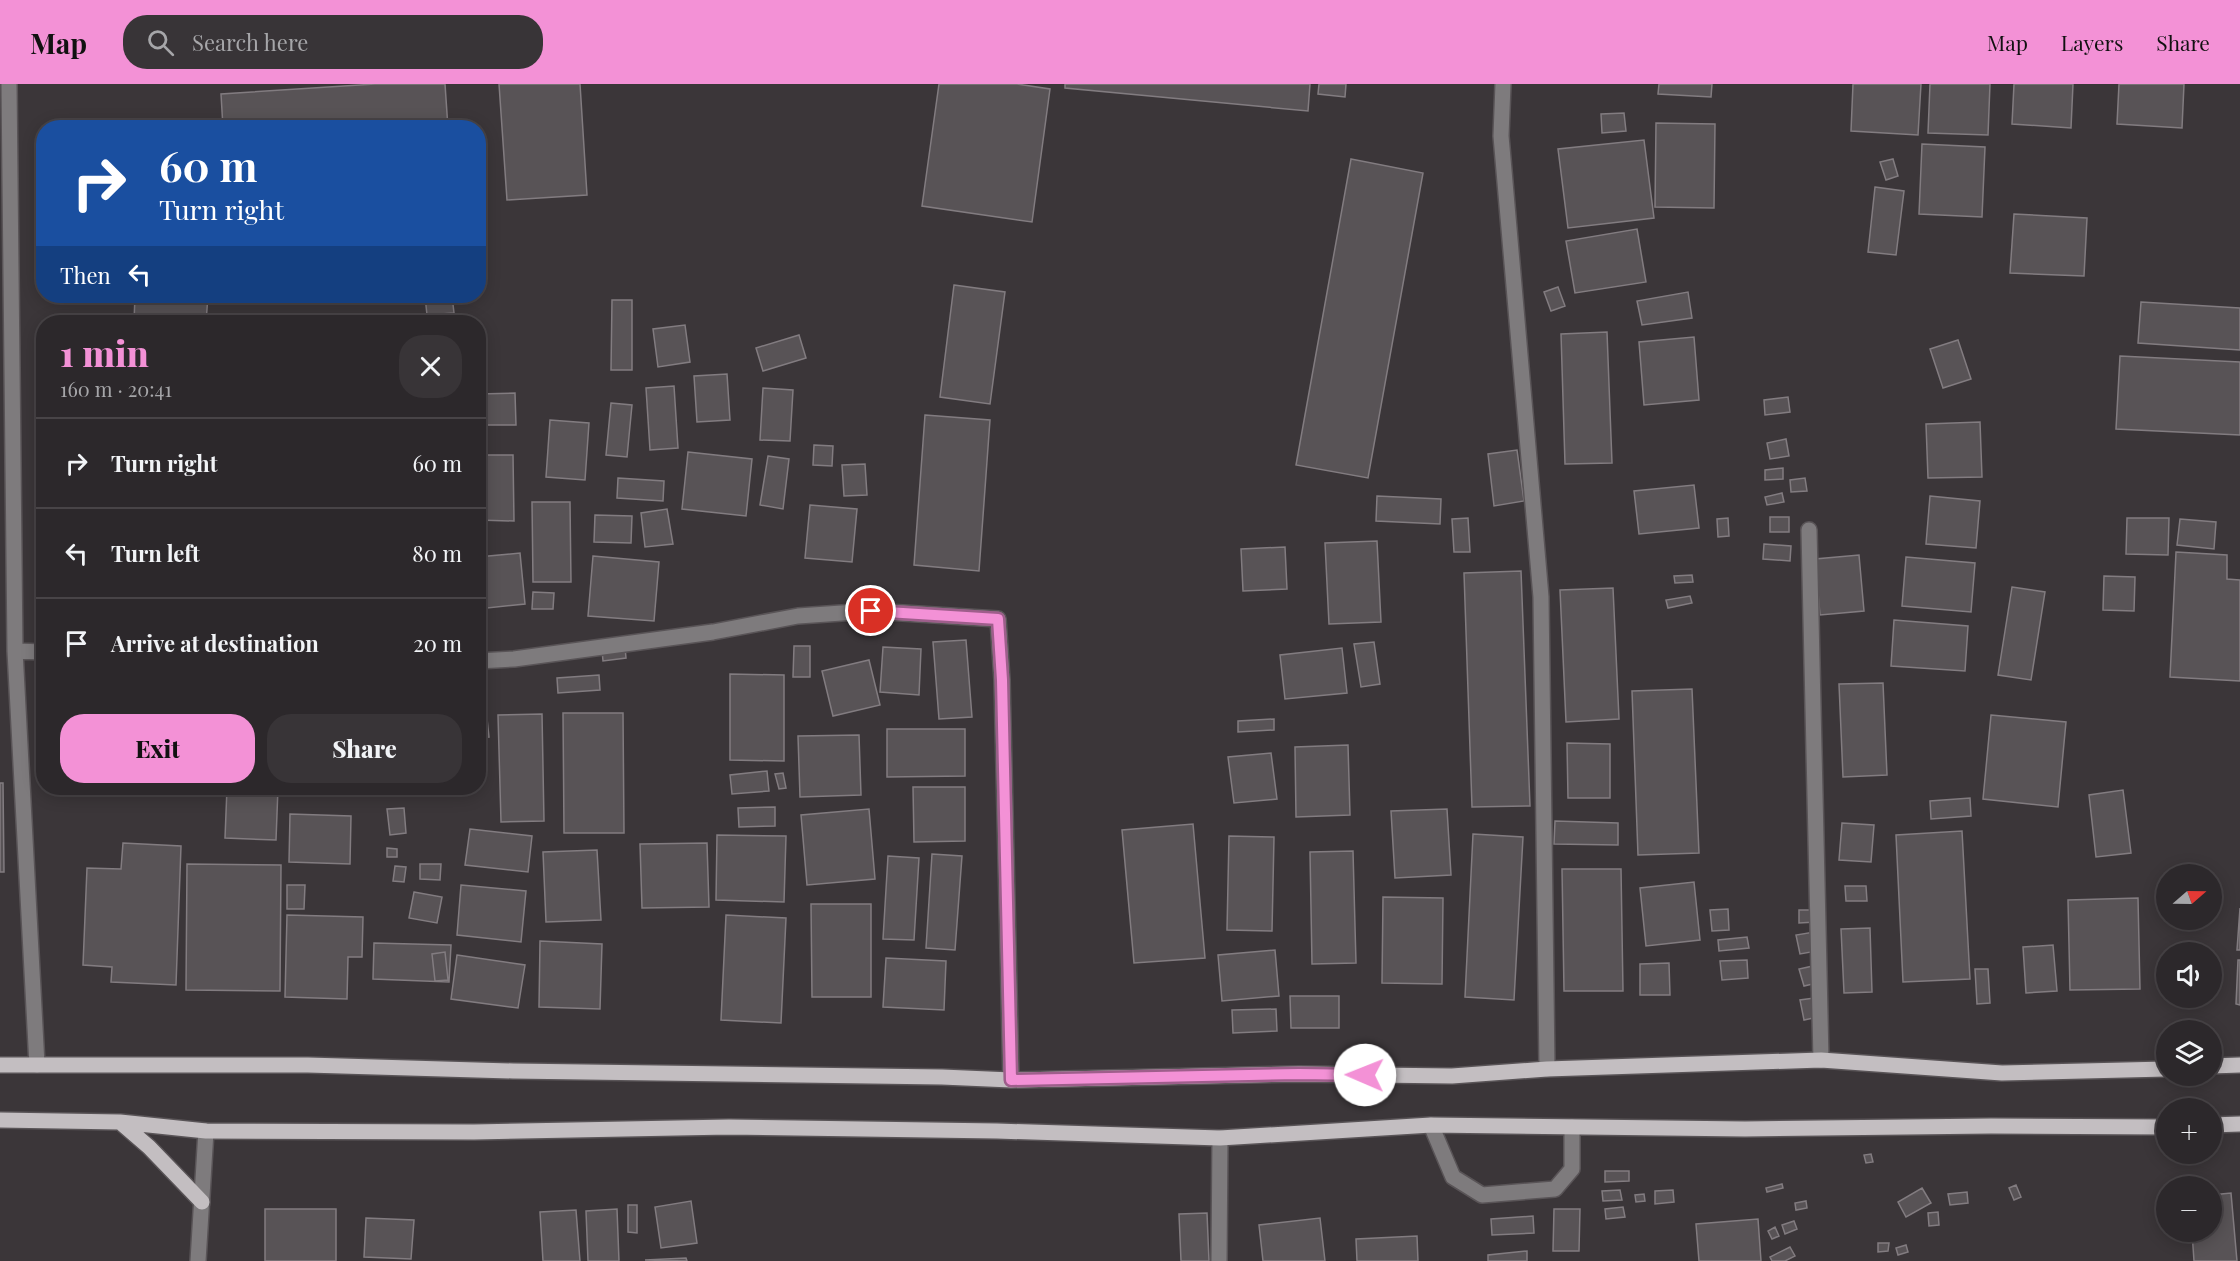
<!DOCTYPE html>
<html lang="en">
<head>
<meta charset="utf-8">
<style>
  :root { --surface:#2c282b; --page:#383437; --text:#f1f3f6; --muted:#a6a6a9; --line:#484447; --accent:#f391d6 }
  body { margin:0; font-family:"Playfair Display",serif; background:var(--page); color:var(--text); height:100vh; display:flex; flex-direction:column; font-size:22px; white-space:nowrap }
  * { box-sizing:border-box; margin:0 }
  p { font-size:20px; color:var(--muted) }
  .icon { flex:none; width:33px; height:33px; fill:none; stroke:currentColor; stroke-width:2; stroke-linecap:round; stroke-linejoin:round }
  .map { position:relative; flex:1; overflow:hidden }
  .sheet { position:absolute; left:36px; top:231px; width:450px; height:480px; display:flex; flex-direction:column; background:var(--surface); border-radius:24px; box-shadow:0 3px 15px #0003,0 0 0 2px var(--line) }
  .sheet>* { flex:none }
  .guide { position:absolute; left:36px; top:36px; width:450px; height:183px; border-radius:24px; box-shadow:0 3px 15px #0003,0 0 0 2px var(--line); background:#1a4fa0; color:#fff; overflow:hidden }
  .needle { width:39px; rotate:70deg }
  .tools { position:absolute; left:2156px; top:780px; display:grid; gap:12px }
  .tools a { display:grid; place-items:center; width:66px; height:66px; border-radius:50%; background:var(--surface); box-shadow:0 3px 15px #0003,0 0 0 2px var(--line); font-size:30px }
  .pin { position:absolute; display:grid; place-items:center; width:51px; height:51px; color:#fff; margin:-26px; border:3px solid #fff; border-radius:50%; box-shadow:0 2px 6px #0007 }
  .me { position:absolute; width:66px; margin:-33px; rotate:271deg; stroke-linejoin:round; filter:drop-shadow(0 0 4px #0008) }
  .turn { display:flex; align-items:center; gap:21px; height:126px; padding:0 24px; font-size:27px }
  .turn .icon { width:78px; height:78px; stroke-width:2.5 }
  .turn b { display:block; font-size:42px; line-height:51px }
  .then { display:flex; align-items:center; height:57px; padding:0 24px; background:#0003; gap:12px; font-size:22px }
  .round { display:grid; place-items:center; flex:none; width:63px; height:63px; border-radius:24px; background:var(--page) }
  .head { display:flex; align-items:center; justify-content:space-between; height:102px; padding:0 24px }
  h1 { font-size:36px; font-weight:800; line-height:45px; color:var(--accent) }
  .action { display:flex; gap:12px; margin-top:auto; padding:12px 24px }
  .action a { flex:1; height:69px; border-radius:24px; background:var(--accent); color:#111; font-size:24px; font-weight:800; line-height:69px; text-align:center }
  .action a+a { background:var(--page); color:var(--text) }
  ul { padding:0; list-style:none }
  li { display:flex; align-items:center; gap:18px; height:90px; padding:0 24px; border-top:2px solid var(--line) }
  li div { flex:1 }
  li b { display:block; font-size:22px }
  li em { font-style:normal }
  header { display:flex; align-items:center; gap:36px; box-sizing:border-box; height:84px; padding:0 30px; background:var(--accent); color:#111 }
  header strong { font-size:28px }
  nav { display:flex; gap:33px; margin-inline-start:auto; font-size:21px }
  .search { width:420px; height:54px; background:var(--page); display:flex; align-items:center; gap:15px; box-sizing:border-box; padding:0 21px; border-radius:24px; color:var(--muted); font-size:22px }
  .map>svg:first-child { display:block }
</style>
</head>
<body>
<header>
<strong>Map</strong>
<div class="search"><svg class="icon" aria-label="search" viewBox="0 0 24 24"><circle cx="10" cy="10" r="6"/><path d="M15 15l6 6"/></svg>Search here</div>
<nav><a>Map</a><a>Layers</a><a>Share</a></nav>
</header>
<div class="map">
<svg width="2240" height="1177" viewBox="0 0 2240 1177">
  <rect width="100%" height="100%" fill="#3b3639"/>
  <path fill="#585356" stroke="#827c80" stroke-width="1.5" d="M375 0H445L448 44H223L221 10Z
    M499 0H580L587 111 507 116Z
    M939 0H1017L1050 5 1032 138 922 122Z
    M1065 0H1310L1308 27 1065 4Z
    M1319 0H1346L1345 13 1318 10Z
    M1659 0H1712L1711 13 1658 10Z
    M1853 0H1921L1918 51 1851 47Z
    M1930 0H1990L1988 51 1928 49Z
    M2014 0H2073L2071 44 2012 40Z
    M2119 0H2184L2182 44 2117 40Z
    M1624 29 1626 47 1602 49 1601 30Z
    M1656 39 1715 40 1714 124 1655 123Z
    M1644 56 1654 134 1568 144 1558 65Z
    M1922 60 1985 63 1982 133 1919 130Z
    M1351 75 1423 89 1368 394 1296 381Z
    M1893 75 1898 92 1886 96 1880 78Z
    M1875 103 1904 107 1896 171 1868 168Z
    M2014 130 2087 134 2084 192 2010 189Z
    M1637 145 1646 198 1575 209 1566 157Z
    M954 201 1005 208 990 320 940 313Z
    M1558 203 1565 222 1551 227 1544 208Z
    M1688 208 1692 234 1642 241 1637 217Z
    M135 212H208L206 238H134Z
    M425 212H452L454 229 427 231Z
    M612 216H632V286H611Z
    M2141 218 2240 224V266L2138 259Z
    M685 241 690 278 658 283 653 245Z
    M1607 248 1612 379 1565 380 1561 250Z
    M799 251 806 274 763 287 756 264Z
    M1694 253 1699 316 1644 321 1639 258Z
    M1958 256 1971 295 1943 304 1930 265Z
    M2120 272 2240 278V351L2116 345Z
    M727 290 730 336 697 338 694 292Z
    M674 302 678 364 650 366 646 304Z
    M763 304 793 306 790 357 760 356Z
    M515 309 516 341H478V310Z
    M1788 313 1790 328 1765 331 1764 316Z
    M611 319 632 321 627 373 606 371Z
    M925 331 990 336 979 487 914 481Z
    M550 336 589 339 585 396 546 393Z
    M1980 338 1982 393 1928 394 1926 340Z
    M1786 355 1789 372 1770 375 1767 359Z
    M814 361 833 362 832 382 813 381Z
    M1517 366 1524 417 1494 422 1488 370Z
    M688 368 752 375 746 432 682 425Z
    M478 371H513L514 437 478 436Z
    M768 372 789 375 783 425 760 421Z
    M865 380 867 411 844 412 842 381Z
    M1783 384V395L1765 396V386Z
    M618 394 664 397 663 417 617 414Z
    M1805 394 1807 407 1791 408 1790 396Z
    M1694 401 1699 444 1639 450 1634 407Z
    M1782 409 1784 418 1767 421 1765 413Z
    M1377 412 1441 415 1440 440 1376 437Z
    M1930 412 1980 417 1976 464 1926 460Z
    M532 418H570L571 498H533Z
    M810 421 857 425 852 478 805 474Z
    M667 425 673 460 645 463 641 429Z
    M595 431 632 432 631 459 594 458Z
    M1770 433H1789V448H1770Z
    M1468 434 1470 468H1454L1452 435Z
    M1728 434 1729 452 1718 453 1717 435Z
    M2127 434H2169L2168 471 2126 470Z
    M2180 435 2216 438 2214 465 2177 461Z
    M1377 457 1381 538 1329 540 1325 459Z
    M1764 460 1791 462 1790 477 1763 475Z
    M1285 463 1287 505 1243 507 1241 465Z
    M2176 468 2227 471V495L2240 496V597L2170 593Z
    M520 469 525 520 478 525V473Z
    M1859 471 1864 527 1820 531 1815 475Z
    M593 472 659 478 654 537 588 532Z
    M1906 473 1975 479 1971 528 1902 522Z
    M1521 487 1530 722 1472 723 1464 489Z
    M1692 491 1693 498 1675 499 1674 492Z
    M2104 492 2135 493 2134 527 2103 526Z
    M2012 503 2045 508 2031 596 1998 591Z
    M1613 504 1619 635 1566 638 1560 506Z
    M533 508 554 509 553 525H532Z
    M1690 512 1692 519 1668 524 1666 516Z
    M1894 536 1968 542 1965 587 1891 582Z
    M966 556 972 633 939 635 933 558Z
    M1374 558 1380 600 1361 603 1354 560Z
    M794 562H810V593H793Z
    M625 563 626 574 603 577 602 566Z
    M883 563 921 565 919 611 880 608Z
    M1342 564 1347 609 1285 615 1280 571Z
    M869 576 880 621 833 632 822 587Z
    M730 590 784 591V677L730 676Z
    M599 591 600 606 558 609 557 594Z
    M1883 599 1887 691 1843 693 1839 600Z
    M1692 605 1699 769 1638 771 1632 607Z
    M485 616 489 653 478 654V617Z
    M563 629H623L624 749H564Z
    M542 630 544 737 501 738 498 631Z
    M1991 631 2066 638 2058 723 1983 715Z
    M1274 635V646L1238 648V637Z
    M887 645H965V692L887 693Z
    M859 651 861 711 800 713 798 652Z
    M1567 659 1610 660V714H1568Z
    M1348 661 1350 731 1296 733 1295 663Z
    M1271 669 1277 715 1234 719 1228 673Z
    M767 687 769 707 732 710 730 691Z
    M783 689 786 704 779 705 775 690Z
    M0 699H3L4 788H0Z
    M913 703H965V757L914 758Z
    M227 704H278L276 756 225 754Z
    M389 704H400L402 708 391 711Z
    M2123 706 2131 769 2096 773 2089 711Z
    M1970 714 1971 732 1931 735 1930 717Z
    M775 723V742L739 743 738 724Z
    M404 724 406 749 390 751 387 725Z
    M869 725 875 795 807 801 801 731Z
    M1447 725 1451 791 1395 794 1391 727Z
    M290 730 351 732 350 780 289 778Z
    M1555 737 1618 739V761L1554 760Z
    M1842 739 1874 741 1871 778 1839 776Z
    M1193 740 1205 874 1134 879 1122 746Z
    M470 745 532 752 528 788 465 781Z
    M1962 747 1970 895 1903 898 1896 751Z
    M1473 750 1523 753 1514 916 1465 913Z
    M717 751 786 752 784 818 716 816Z
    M1229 752 1274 753 1272 847 1227 846Z
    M123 759 181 762 176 901 111 898 112 883 83 881 87 784 121 785Z
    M707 759 709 823 642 824 640 760Z
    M387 764 397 765V773H387Z
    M597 766 601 836 546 838 543 768Z
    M1353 767 1356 879 1312 880 1310 768Z
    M932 770 962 772 955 866 926 864Z
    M888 772 919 774 914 856 883 855Z
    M187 780 281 781 280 907 186 906Z
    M420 780H441L440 796 420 795Z
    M395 782 406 783 404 798 393 797Z
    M1562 785H1621L1623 907H1564Z
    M1694 798 1700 856 1646 862 1640 804Z
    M287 801H305L304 825H287Z
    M461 801 526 807 521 858 457 851Z
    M1845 802H1866L1867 817H1846Z
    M414 808 442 813 437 839 409 834Z
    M1383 813 1443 814 1442 900 1382 899Z
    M2138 814 2140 905 2070 906 2068 816Z
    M811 820H871V913H812Z
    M2240 824V866H2237Z
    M1728 825 1729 846 1712 847 1710 826Z
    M1799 826H1816V838L1799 839Z
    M287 831 363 833 362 873H348L347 915 285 913Z
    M726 831 786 834 781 939 721 936Z
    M1870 844 1872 908 1844 909 1841 845Z
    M1814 848 1817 867 1800 870 1796 851Z
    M1747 853 1749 864 1719 867 1718 856Z
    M540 857 602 860 600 925 539 923Z
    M374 859 451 861 449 898 373 895Z
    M2053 861 2057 907 2026 909 2023 863Z
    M1275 866 1279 912 1222 917 1218 871Z
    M445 868 448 896 435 897 432 870Z
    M457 871 525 881 518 924 451 915Z
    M886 874 946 877 944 926 883 923Z
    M1747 876 1748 894 1722 896 1720 877Z
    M2238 876H2240V921L2236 920Z
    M1669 879 1670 911H1640V880Z
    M1813 882 1817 899 1804 902 1799 885Z
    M1975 885H1988L1990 919 1977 920Z
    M1290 912H1339V944H1291Z
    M1814 914 1818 933 1804 936 1800 916Z
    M1276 925 1277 947 1233 949 1232 926Z
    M1871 1070 1873 1078 1866 1079 1864 1071Z
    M1605 1087H1629V1097L1605 1098Z
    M1782 1100 1783 1104 1767 1108 1766 1104Z
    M2016 1101 2021 1113 2014 1116 2009 1104Z
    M1922 1104 1931 1119 1906 1133 1898 1118Z
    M1620 1106 1622 1116 1603 1117 1602 1107Z
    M1673 1106 1674 1118 1655 1120V1107Z
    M1967 1108 1968 1119 1950 1121 1948 1110Z
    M2231 1109 2237 1177H2194L2192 1148H2211V1111Z
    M1644 1110 1645 1117 1636 1118 1635 1111Z
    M691 1117 697 1159 661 1164 655 1123Z
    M1806 1117 1807 1124 1796 1126 1795 1119Z
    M628 1121H637V1149L628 1148Z
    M1623 1123 1625 1133 1606 1135 1605 1125Z
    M265 1125H336V1177H265Z
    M617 1125 619 1177H588L586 1127Z
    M1554 1125H1580L1579 1167H1553Z
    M576 1126 580 1177H543L540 1128Z
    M1938 1128 1939 1141 1929 1142 1928 1129Z
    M1207 1129 1209 1177H1181L1179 1130Z
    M1533 1132 1534 1149 1492 1151 1491 1135Z
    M366 1134 414 1136 411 1175 364 1173Z
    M1320 1134 1325 1177H1263L1259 1141Z
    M1758 1135 1761 1177H1699L1696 1140Z
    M1794 1137 1797 1145 1785 1150 1782 1141Z
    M1775 1143 1779 1152 1772 1155 1768 1147Z
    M1417 1152 1418 1177H1357L1356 1155Z
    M1878 1159H1889L1888 1167 1878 1168Z
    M1906 1161 1908 1168 1898 1171 1896 1164Z
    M1790 1163 1795 1172 1785 1177H1772L1770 1173Z
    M1527 1167V1177H1488V1171Z
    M686 1174 687 1177 645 1176Z"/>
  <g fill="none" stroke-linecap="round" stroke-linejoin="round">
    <defs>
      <path id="minor" d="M9 0 15 567 37 981
        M1503 0 1501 52 1541 513 1547 985
        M1809 446 1821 976
        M15 567 44 568
        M478 577 514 575 713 548 798 532 871 527 998 535 1002 596 1011 996
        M1431 1041 1453 1093 1482 1111 1555 1105 1572 1085V1043
        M198 1177 206 1047
        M1219 1177 1220 1054"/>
      <path id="major" d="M0 981H308L513 987 942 993 1011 996 1299 990 1452 992 1547 985 1821 976 2002 989 2166 985
        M2211 982 2240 981
        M0 1036 120 1038 206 1047 474 1048 729 1043 997 1047 1220 1054 1431 1041 1745 1045 1991 1042 2166 1043
        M120 1038 149 1063 202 1118
        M2211 1041 2240 1040"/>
    </defs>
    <use href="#minor" stroke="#595457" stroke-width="18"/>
    <use href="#major" stroke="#595457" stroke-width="18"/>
    <use href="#minor" stroke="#7e7b7d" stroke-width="15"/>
    <use href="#major" stroke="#c3bec1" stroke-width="15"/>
  </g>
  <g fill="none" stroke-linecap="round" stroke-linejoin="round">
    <defs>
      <path id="route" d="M871 527 998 535 1002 596 1011 996 1299 990 1365 991"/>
    </defs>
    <use href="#route" stroke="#9e5e8b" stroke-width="15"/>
    <use href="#route" stroke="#f391d6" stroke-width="10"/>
  </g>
</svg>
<div class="tools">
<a><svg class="needle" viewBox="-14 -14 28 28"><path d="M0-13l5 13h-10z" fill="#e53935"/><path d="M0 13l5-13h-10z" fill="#a6a6a9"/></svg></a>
<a><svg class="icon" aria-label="sound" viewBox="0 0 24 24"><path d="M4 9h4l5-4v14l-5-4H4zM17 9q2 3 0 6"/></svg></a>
<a><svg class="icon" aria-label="layers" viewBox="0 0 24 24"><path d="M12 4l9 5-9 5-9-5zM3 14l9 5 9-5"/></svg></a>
<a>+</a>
<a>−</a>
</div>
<div class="pin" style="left:871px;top:527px;background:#d93025"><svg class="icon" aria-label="arrive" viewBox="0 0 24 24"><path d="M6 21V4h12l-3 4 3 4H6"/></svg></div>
<svg class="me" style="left:1365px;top:991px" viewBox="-20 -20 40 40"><circle r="19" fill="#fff"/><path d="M0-13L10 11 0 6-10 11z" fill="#f391d6"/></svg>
<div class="guide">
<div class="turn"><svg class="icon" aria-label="right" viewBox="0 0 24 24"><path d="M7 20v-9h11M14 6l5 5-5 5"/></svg><div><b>60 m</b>Turn right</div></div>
<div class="then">Then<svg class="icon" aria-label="left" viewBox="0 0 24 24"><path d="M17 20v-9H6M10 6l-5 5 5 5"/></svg></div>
</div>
<section class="sheet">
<div class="head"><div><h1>1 min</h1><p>160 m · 20:41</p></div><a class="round"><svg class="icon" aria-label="close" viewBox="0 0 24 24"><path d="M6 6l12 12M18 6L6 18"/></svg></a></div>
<ul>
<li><svg class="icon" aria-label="right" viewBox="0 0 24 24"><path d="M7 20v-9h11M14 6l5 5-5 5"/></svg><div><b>Turn right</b></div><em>60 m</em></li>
<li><svg class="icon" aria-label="left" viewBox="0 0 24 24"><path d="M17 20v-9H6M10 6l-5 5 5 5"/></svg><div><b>Turn left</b></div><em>80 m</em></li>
<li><svg class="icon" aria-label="arrive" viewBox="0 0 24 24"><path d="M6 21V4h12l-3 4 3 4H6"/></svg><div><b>Arrive at destination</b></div><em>20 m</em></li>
</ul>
<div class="action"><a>Exit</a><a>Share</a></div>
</section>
</div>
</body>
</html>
